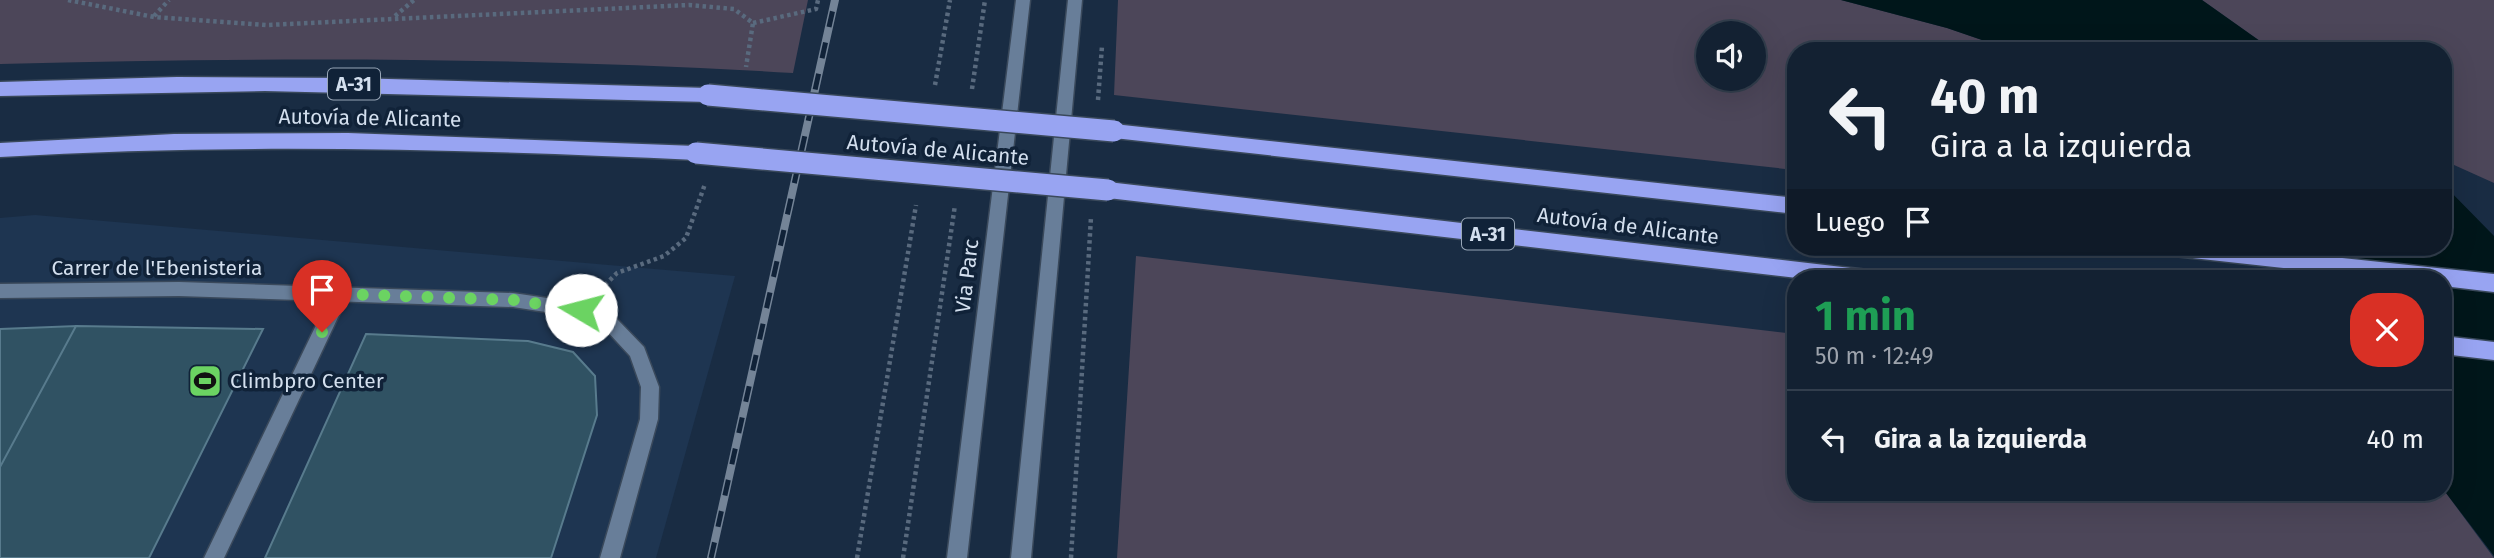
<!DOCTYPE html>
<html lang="es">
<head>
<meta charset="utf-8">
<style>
  :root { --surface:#132132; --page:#202e3e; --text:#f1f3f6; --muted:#9da3ac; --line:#323e4d }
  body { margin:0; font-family:"Fira Sans",sans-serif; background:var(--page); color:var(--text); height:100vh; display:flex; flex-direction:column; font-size:26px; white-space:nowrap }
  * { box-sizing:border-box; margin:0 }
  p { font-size:23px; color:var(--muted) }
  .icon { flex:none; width:38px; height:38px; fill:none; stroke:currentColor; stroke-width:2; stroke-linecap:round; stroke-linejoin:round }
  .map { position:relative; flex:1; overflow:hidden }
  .sheet { position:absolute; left:1787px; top:270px; width:665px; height:231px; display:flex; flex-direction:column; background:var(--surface); border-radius:28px; box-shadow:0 7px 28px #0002,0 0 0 2px var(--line) }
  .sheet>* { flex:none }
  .guide { position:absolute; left:1787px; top:42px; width:665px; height:214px; border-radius:28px; box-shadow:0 7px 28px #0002,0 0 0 2px var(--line); background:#132132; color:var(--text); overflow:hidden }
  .buttons { position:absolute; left:1696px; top:21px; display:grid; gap:14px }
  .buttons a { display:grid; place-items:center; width:70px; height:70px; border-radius:50%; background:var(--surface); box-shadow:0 7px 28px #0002,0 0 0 2px var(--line); font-size:35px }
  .pin { position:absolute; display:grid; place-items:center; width:60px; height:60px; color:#fff; margin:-72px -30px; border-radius:50% 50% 50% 0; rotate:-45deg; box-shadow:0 0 7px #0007 }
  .pin .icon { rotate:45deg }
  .me { position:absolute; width:77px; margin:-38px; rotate:278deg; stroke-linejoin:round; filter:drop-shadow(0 0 5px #0008) }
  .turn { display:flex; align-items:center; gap:24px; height:147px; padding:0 28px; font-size:32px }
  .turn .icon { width:91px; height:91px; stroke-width:2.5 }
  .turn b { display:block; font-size:49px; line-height:60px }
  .then { display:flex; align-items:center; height:66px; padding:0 28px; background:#0003; gap:14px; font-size:26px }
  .round { display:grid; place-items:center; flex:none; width:74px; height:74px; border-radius:28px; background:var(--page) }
  .summary { display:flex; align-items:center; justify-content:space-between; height:119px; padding:0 28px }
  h1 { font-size:42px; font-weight:700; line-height:52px; color:#1e9e55 }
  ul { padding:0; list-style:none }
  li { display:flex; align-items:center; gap:21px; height:98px; padding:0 28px; border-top:2px solid var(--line) }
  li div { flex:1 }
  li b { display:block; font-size:26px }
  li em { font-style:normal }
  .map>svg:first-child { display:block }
</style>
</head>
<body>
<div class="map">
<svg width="2494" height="558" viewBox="0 0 2494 558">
  <rect width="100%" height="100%" fill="#192c43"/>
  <path fill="#1e3551" d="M35 215 735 276 656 558H0V218Z"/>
  <path fill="#4c4659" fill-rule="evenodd" d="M0 0H808L793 73C528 57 265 57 0 64Z
    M1118 0H1841L1947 28 2014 51H1796L1795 170 1114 95ZM1708 33H1754V79H1708Z
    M2202 0H2494V183L2443 160V51H2274Z
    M1136 256 1795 334 1796 492H2443V489L2494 558H1117Z"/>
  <path fill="#00161a" d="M1841 0H2202L2274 51H2014L1947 28Z
    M2443 184 2494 236V556L2443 489V278H2285L2261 247H2443Z"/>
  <path fill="#305263" stroke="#587b8d" stroke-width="2" d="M76 326 263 329 149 558H0V467Z
    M76 326 0 467V329Z
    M366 334 528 341 573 352 595 376 597 415 551 558H265Z"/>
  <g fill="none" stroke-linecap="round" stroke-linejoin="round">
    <defs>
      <path id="lane" d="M340 287 346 289 349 294 224 558H204L331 294 334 289Z"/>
      <path id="street" d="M179 282 513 293 581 303 617 319 644 347 659 387 658 419 620 558H600L640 419 641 387 630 356 605 329 578 317 513 307 179 296 0 298V284Z"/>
      <path id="secondary" d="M1016 0H1030L967 558H947Z
        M1068 0H1082L1031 558H1011Z"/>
      <path id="highway" d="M177 77 354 78 708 88 717 95 708 102 265 91 0 96V82Z
        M1114 124 1796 198V214L1114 138 1104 131Z
        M348 133 696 146 706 153 696 160C464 149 232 143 0 157V143L174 134Z
        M1108 182 1868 270 1875 272 1878 278H1797L1108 198 1101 195 1098 190 1101 185Z
        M2155 247H2238L2494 274V292L2443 286V278H2374L2165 255 2158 253Z
        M2443 336 2494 342V360L2443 354Z"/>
    </defs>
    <use href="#lane" stroke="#3a495b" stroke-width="3"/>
    <use href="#street" stroke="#3a495b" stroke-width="3"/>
    <use href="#secondary" stroke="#3a495b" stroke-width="3"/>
    <use href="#highway" stroke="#3a495b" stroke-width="3"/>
    <path stroke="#596a7e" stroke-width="4.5" stroke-dasharray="3.5 3.5" stroke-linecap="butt" d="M68 0 154 17 267 25 689 5 734 9 753 23 746 67
      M154 16 169 0
      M395 16 414 0
      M753 23 816 9 818 0
      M935 85 950 0
      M972 89 985 0
      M1098 100 1102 46
      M600 290 617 273 664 256 686 238 705 184
      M857 558 916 205
      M903 558 955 205
      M1071 558 1091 217"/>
    <use href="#lane" fill="#687e99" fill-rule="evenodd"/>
    <use href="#street" fill="#687e99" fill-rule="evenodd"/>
    <use href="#secondary" fill="#687e99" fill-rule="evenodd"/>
    <use href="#highway" fill="#98a4f2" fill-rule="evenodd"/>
    <defs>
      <path id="rail" d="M711 558 835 0"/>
    </defs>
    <use href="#rail" stroke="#748497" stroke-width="8"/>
    <use href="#rail" stroke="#102238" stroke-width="5" stroke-dasharray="16" stroke-linecap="butt"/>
    <defs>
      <path id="highway-bridge" d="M708 95 1114 131
        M696 153 1108 190"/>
    </defs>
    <use href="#highway-bridge" stroke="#3a495b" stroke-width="24" stroke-linecap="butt"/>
    <use href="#highway-bridge" stroke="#98a4f2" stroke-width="21"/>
  </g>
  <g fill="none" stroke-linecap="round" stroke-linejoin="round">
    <path stroke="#6bd362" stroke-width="12" stroke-dasharray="0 21.6" d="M322 332 340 294 513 300 581 310"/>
  </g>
  <defs>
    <symbol id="stadium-square" viewBox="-11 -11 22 22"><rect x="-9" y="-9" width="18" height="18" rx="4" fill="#6bd362" stroke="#102238"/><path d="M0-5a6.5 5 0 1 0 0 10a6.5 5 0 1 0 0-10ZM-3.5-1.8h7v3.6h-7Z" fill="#111"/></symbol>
  </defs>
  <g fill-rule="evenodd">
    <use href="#stadium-square" x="186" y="362" width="38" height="38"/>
  </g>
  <g text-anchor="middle" stroke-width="7" stroke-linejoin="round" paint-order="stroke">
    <g fill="#102238" stroke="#98a6b7" stroke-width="2">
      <rect x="328" y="68.5" width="52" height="31" rx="5"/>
      <rect x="1462" y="218.5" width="52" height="31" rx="5"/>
    </g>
    <g font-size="19" font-weight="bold" fill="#d3dfee">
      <text x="354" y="91">A-31</text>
      <text x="1488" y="241">A-31</text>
    </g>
    <g font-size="21" fill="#d3dfee" stroke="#102238">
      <text transform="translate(370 118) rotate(1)" y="7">Autovía de Alicante</text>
      <text transform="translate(938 150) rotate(5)" y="7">Autovía de Alicante</text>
      <text transform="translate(1628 226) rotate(7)" y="7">Autovía de Alicante</text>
      <text x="157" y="275">Carrer de l'Ebenisteria</text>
      <text transform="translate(967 276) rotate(-83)" y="7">Via Parc</text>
    </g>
    <g font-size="21" fill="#d3dfee" stroke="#102238" text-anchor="start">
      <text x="230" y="388">Climbpro Center</text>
    </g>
  </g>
</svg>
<div class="buttons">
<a><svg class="icon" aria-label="sound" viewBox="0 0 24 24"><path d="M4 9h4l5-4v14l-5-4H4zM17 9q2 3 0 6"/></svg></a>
</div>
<div class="pin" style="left:322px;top:332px;background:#d93025"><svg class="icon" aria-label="arrive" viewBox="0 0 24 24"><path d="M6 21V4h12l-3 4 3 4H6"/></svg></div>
<svg class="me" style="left:581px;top:310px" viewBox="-20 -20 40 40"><circle r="19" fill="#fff"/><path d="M0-13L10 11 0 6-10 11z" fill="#6bd362"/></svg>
<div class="guide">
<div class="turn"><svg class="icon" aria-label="left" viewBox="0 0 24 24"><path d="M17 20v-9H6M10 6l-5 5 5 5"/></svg><div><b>40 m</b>Gira a la izquierda</div></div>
<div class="then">Luego<svg class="icon" aria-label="arrive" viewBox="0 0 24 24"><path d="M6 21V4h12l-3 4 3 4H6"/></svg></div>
</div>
<section class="sheet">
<div class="summary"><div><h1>1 min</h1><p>50 m · 12:49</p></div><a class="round" style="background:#d93025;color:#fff"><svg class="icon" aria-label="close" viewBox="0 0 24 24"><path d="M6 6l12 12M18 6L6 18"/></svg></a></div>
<ul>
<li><svg class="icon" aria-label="left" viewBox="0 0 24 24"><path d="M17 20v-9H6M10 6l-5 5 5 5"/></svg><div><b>Gira a la izquierda</b></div><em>40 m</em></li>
</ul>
</section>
</div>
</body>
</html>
